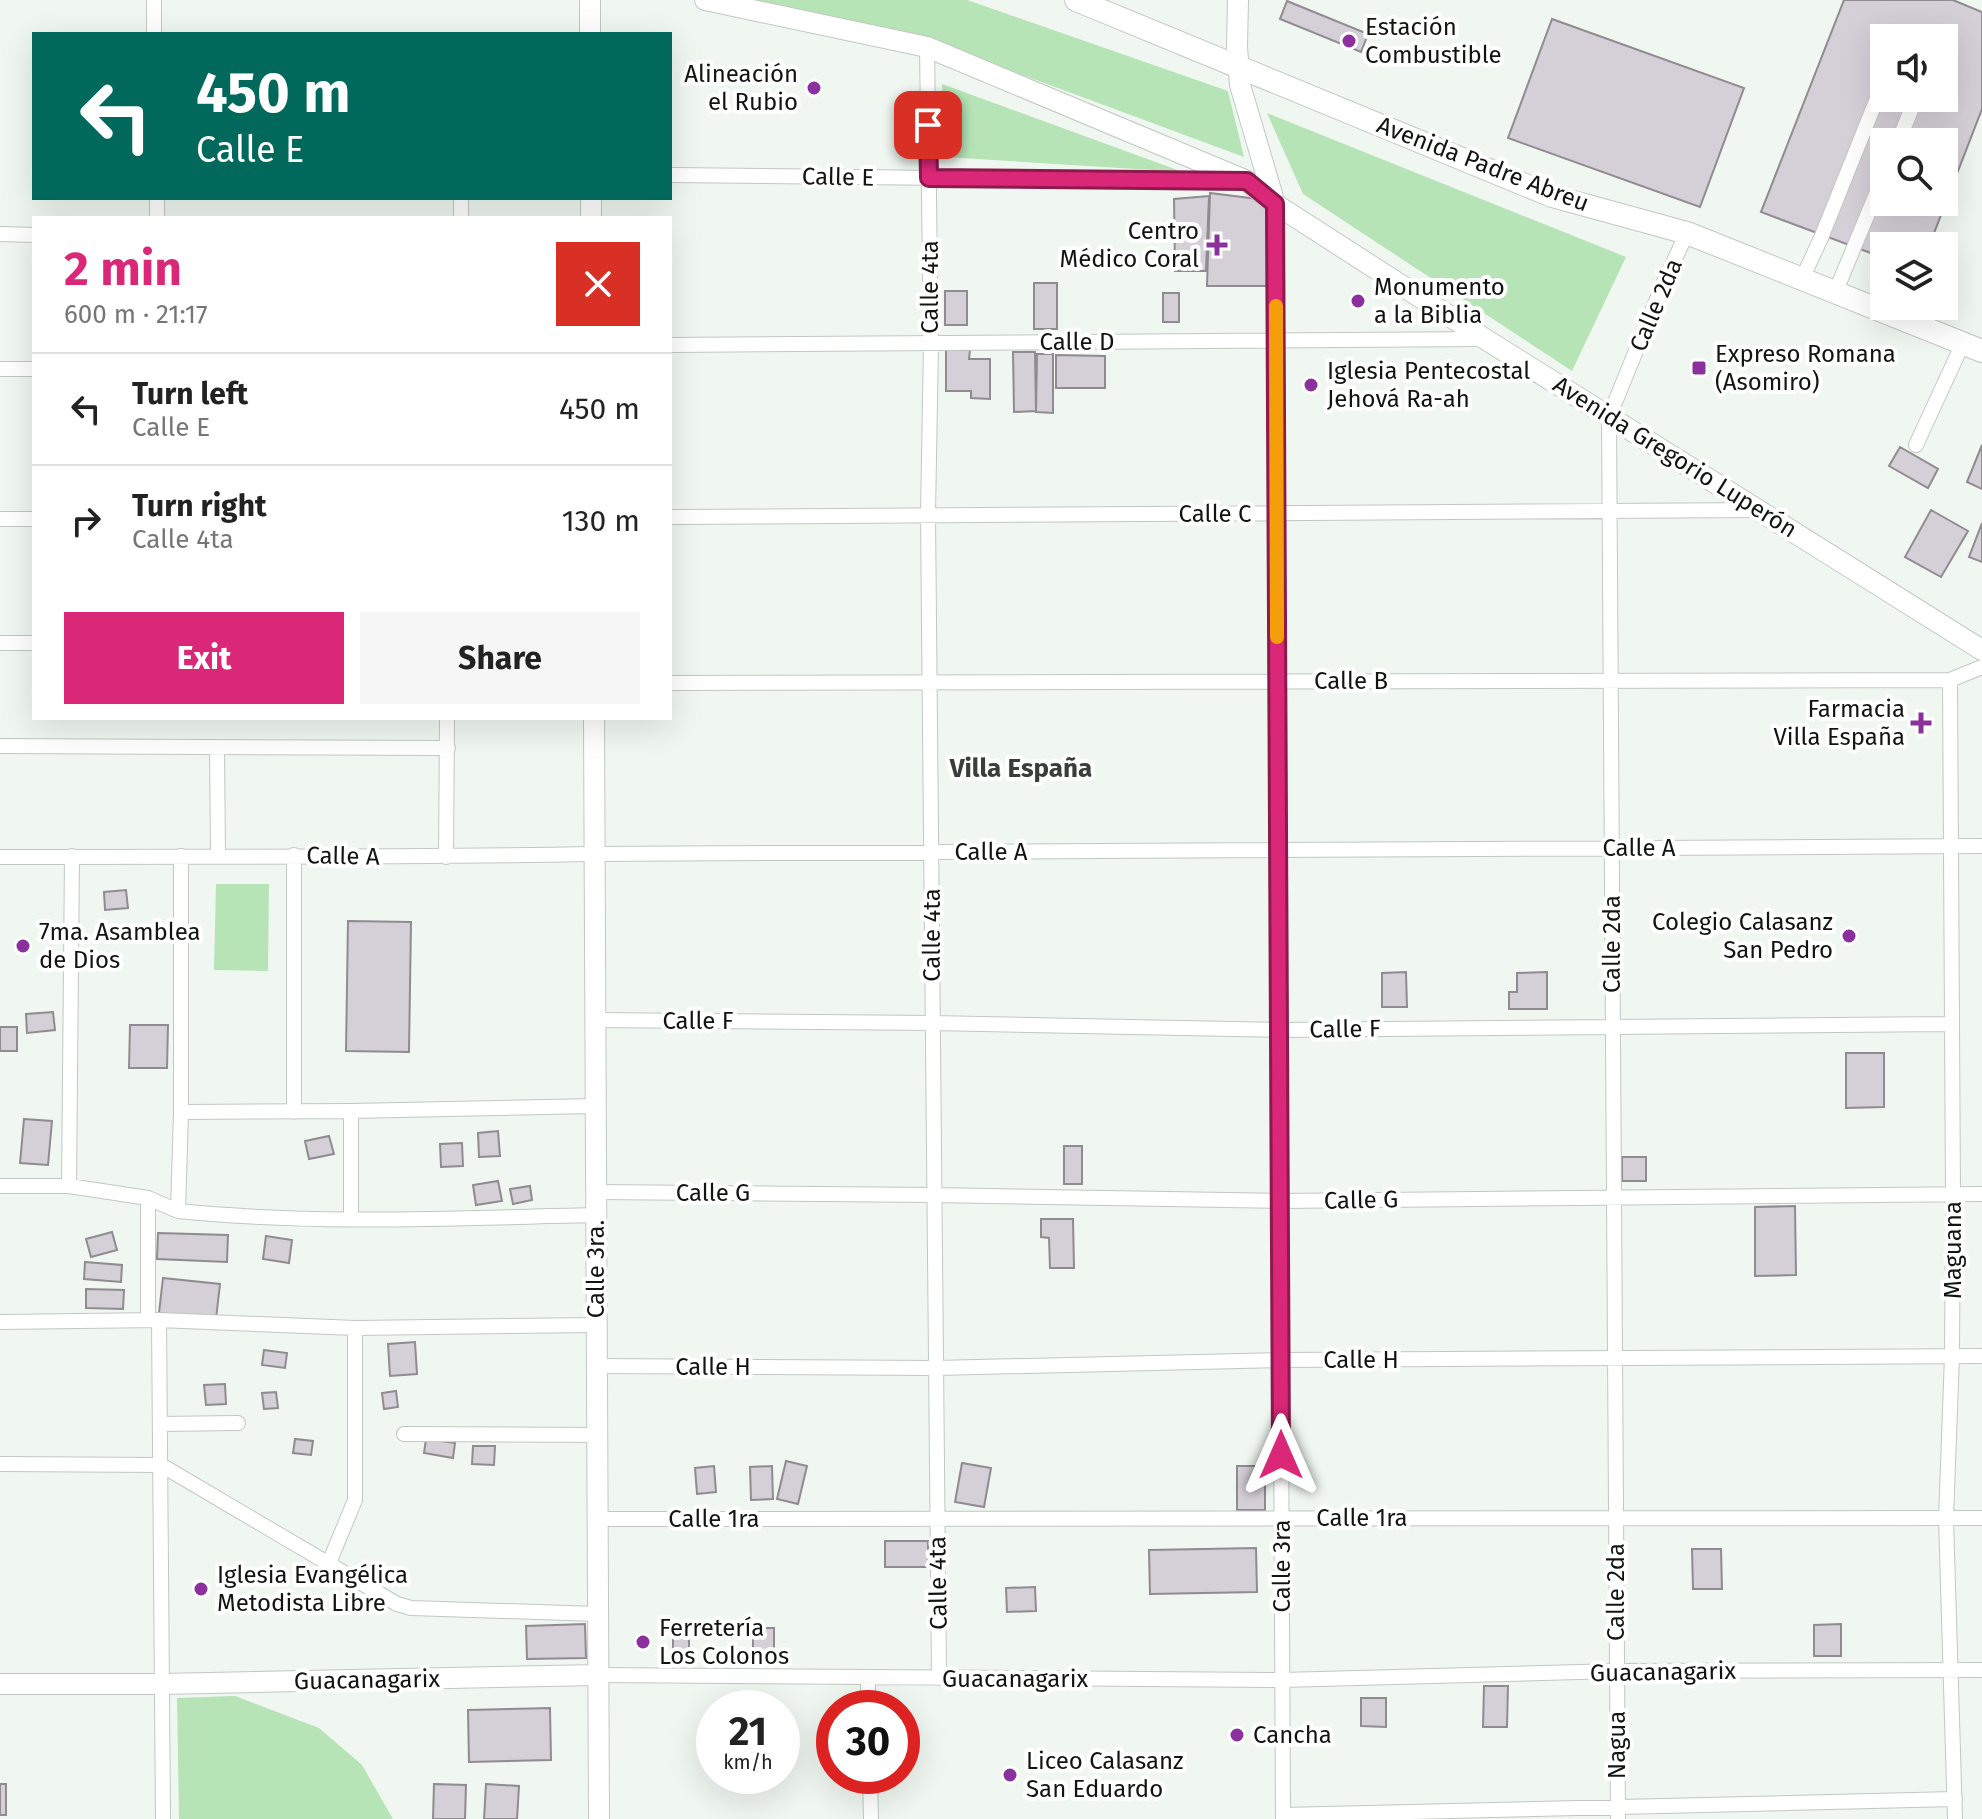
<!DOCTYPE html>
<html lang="en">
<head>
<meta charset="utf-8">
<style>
  :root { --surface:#fff; --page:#f6f6f6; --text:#222; --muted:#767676; --line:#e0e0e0; --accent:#db2777 }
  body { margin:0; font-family:"Fira Sans",sans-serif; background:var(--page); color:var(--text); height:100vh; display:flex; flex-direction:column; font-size:30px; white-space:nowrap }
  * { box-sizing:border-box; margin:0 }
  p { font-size:26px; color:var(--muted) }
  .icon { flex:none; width:44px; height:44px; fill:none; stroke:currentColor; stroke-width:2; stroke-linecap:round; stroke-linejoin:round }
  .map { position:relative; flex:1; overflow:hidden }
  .drawer { position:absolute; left:32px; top:216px; width:640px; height:504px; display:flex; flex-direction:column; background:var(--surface); border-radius:0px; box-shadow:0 8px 32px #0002 }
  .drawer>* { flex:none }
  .hud { position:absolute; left:32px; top:32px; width:640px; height:168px; border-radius:0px; box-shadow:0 8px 32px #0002; background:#00695c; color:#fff; overflow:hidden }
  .tools { position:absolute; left:1870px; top:24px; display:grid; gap:16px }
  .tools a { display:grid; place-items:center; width:88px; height:88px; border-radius:0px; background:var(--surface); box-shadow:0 8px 32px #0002; font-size:40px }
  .speed { position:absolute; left:696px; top:1690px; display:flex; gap:16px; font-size:40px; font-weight:700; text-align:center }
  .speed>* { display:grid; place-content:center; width:104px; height:104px; border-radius:50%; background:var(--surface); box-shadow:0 8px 32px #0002; line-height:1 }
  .speed small { font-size:20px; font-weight:400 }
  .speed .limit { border:12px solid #d22; background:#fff; color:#111 }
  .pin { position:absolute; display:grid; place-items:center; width:68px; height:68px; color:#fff; margin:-34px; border-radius:16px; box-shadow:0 4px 12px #0006 }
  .me { position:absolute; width:88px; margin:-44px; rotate:0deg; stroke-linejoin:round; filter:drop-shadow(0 0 6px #0008) }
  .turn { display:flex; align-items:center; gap:28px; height:168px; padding:0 32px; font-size:36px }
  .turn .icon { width:104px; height:104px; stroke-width:2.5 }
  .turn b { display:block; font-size:56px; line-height:68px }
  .round { display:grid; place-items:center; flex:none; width:84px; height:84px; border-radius:0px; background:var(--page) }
  .overview { display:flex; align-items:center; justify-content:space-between; height:136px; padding:0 32px }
  h1 { font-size:48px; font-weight:700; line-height:60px; color:var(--accent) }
  .button { display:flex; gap:16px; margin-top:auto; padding:16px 32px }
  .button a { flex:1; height:92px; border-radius:0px; background:var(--accent); color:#fff; font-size:32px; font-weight:700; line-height:92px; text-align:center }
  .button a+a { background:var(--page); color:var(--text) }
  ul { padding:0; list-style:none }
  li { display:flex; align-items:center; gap:24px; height:112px; padding:0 32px; border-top:2px solid var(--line) }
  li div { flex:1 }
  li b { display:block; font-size:30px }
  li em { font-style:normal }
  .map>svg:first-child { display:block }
</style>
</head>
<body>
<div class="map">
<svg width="1982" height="1819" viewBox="0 0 1982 1819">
  <rect width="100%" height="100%" fill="#f0f7f0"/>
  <path fill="#b6e4b7" d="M743 0H967L1228 91 1244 157 915 35Z
    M942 84 1183 172 945 157Z
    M1267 113 1626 257 1572 371 1303 194Z
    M216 884H269L268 971 214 970Z
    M235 1696 319 1728 362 1765 393 1819H179L177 1698Z"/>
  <path fill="#d5cfd7" stroke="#908a91" stroke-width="2" fill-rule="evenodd" d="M1844 0H1953L1982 12V109L1929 246H1884V258L1761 212ZM1884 38H1944V98H1884ZM1884 142H1944V202H1884Z
    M1287 1 1368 34 1361 52 1280 19Z
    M1552 19 1744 88 1700 207 1508 138Z
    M1210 193 1266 200 1272 205V286H1207Z
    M1209 196 1206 271H1175L1174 199Z
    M1034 283H1057V329H1034Z
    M945 291H967V325H945Z
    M1163 293H1179V322H1163Z
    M946 350H970L969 359H990V399L971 398V391H946Z
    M1013 352H1035L1036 411 1014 412Z
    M1037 354H1053V413L1036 412Z
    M1056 355 1105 356V388H1056Z
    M1982 445V489L1967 482Z
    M1900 447 1938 469 1928 488 1889 466Z
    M1931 510 1968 531 1941 577 1905 557Z
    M1982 523V562L1969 557Z
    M126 890 128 908 105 910 104 892Z
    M348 921 411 922 409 1052 346 1051Z
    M1406 972 1407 1007H1382V973Z
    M1547 972V1009H1509V992H1517V973Z
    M53 1012 55 1030 27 1033 26 1014Z
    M130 1025H168L167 1068H129Z
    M0 1027H17V1051H0Z
    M1846 1053H1884V1107L1846 1108Z
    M24 1119 52 1121 48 1165 20 1163Z
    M498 1131 500 1156 479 1157 478 1133Z
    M329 1136 334 1154 309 1159 305 1141Z
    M462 1143 463 1166 441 1167 440 1144Z
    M1064 1146H1082V1184H1064Z
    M1622 1157H1646V1181H1622Z
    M498 1181 502 1201 476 1205 473 1185Z
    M530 1186 532 1200 513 1204 510 1189Z
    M1795 1206 1796 1275 1755 1276V1207Z
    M1041 1219H1073L1074 1268H1050L1049 1238 1041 1237Z
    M112 1232 117 1250 91 1257 86 1239Z
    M158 1233 228 1235 227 1262 157 1259Z
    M266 1236 292 1240 289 1263 263 1259Z
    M85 1262 122 1265 121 1282 84 1279Z
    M163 1278 220 1284 216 1319 159 1313Z
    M86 1289 124 1290 123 1309 86 1308Z
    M415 1342 417 1374 390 1376 388 1344Z
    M264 1350 287 1353 285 1368 262 1365Z
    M225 1384 226 1404 206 1405 204 1385Z
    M396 1391 398 1407 384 1409 382 1393Z
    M276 1392 278 1408 264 1409 262 1393Z
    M295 1439 313 1441 311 1455 293 1453Z
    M426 1439 455 1443 453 1458 424 1453Z
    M473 1446H495L494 1465 472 1464Z
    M786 1461 807 1466 798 1504 777 1499Z
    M962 1463 991 1468 984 1507 955 1502Z
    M714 1466 716 1492 697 1494 695 1468Z
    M772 1466 773 1499 751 1500 750 1467Z
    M1237 1466H1265V1510H1237Z
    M885 1541H928V1567H885Z
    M1256 1548 1257 1592 1150 1594 1149 1550Z
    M1692 1549H1721L1722 1589H1693Z
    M1035 1587 1036 1611 1007 1612 1006 1588Z
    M585 1624 586 1658 527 1659 526 1626Z
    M1841 1624V1656H1814V1625Z
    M753 1628H774V1657H753Z
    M673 1630H689V1660H673Z
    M1484 1686H1508L1507 1727H1483Z
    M1361 1698H1386V1727L1361 1726Z
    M550 1708 551 1760 469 1762 468 1710Z
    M0 1784H6V1815H0Z
    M434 1784 466 1785 465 1819H433Z
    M486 1784 519 1786 517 1819H484Z"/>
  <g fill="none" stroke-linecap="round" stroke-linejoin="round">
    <defs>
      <path id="street" d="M154 0V34
        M927 47 931 343 928 515 939 1678
        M1898 142 1916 98
        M670 175 1238 181
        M157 198V218
        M1275 204 1283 1819
        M461 218V198
        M0 234 34 235
        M1802 279 1821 238 1884 81
        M1835 293 1884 175
        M670 345 1485 339
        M0 369H34
        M1916 445 1963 343
        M670 517 1758 510
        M0 519H34
        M0 643H34
        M1950 680 1953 1195 1952 1356 1946 1518 1955 1819
        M670 683 1950 680 1982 667
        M0 746 448 748
        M217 747 218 856
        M181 856V1112L178 1211C317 1225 457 1218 596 1215
        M0 857C198 856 396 858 594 854L1982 846
        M446 857 447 718
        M595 1020 932 1023 1279 1030 1952 1024
        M351 1111V1219
        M181 1112 351 1111 595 1106
        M294 1112V855
        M0 1186H69L148 1198 178 1211
        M69 1186 72 856
        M596 1192 934 1195 1280 1201 1982 1194
        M148 1320V1198
        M159 1320 163 1819
        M0 1322 159 1320 355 1328 596 1325
        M597 1366 936 1368 1281 1360 1982 1356
        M160 1424 238 1423
        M404 1434 597 1435
        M0 1464 161 1465 397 1604 411 1608 598 1614
        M597 1519 1982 1518
        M329 1563 355 1500V1328
        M598 1675 1282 1680 1617 1671 1982 1670
        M868 1678V1708
        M870 1776 871 1819
        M1283 1815 1955 1799
        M1618 1819 1609 417 1664 282 1687 233"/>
      <path id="secondary" d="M590 0V34
        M705 0 927 47 1247 181 1275 204 1485 339 1982 650
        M1238 0 1237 47 1240 85 1275 204
        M591 198V218
        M594 718 599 1819
        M0 1684H162L598 1675"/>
      <path id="primary" d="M1076 0 1552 196 1687 233 1982 351"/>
    </defs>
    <use href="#street" stroke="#c1c8c1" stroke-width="16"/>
    <use href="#secondary" stroke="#c1c8c1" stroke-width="22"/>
    <use href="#primary" stroke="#c1c8c1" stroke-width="24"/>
    <use href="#street" stroke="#fff" stroke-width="14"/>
    <use href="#secondary" stroke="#fff" stroke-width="20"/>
    <use href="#primary" stroke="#fff" stroke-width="22"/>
  </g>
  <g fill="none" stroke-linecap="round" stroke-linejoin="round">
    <defs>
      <path id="route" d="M928 125 929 178 1247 181 1275 204 1281 1455"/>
    </defs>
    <use href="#route" stroke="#8e194d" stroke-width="20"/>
    <use href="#route" stroke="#db2777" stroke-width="14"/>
    <path stroke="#f59e0b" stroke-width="14" d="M1276 306 1277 637"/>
  </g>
  <g fill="#8a319d" stroke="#fff" stroke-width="3">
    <circle cx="1349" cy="41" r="8"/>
    <circle cx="814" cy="88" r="8"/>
    <path d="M1213 233h8v8h8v8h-8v8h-8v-8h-8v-8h8z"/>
    <circle cx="1358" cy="301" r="8"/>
    <rect x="1691" y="360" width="16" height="16" rx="4"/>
    <circle cx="1311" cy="385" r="8"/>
    <path d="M1917 711h8v8h8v8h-8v8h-8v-8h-8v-8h8z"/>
    <circle cx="1849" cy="936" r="8"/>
    <circle cx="23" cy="946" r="8"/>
    <circle cx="201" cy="1589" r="8"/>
    <circle cx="643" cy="1642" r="8"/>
    <circle cx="1237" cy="1735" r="8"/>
    <circle cx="1010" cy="1775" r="8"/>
  </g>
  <g text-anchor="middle" stroke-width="8" stroke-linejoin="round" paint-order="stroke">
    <g font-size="24" fill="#121412" stroke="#fff" text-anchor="start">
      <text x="1365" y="35">Estación<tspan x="1365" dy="28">Combustible</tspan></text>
      <text x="798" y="82" text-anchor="end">Alineación<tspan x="798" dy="28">el Rubio</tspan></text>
      <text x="1199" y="239" text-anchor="end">Centro<tspan x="1199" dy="28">Médico Coral</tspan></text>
      <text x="1374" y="295">Monumento<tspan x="1374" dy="28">a la Biblia</tspan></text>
      <text x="1715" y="362">Expreso Romana<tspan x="1715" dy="28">(Asomiro)</tspan></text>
      <text x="1327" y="379">Iglesia Pentecostal<tspan x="1327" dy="28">Jehová Ra-ah</tspan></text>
      <text x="1905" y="717" text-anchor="end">Farmacia<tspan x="1905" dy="28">Villa España</tspan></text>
      <text x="1833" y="930" text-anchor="end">Colegio Calasanz<tspan x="1833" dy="28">San Pedro</tspan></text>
      <text x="39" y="940">7ma. Asamblea<tspan x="39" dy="28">de Dios</tspan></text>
      <text x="217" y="1583">Iglesia Evangélica<tspan x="217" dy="28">Metodista Libre</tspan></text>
      <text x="659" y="1636">Ferretería<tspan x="659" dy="28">Los Colonos</tspan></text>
      <text x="1253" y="1743">Cancha</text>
      <text x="1026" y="1769">Liceo Calasanz<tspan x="1026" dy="28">San Eduardo</tspan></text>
    </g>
    <g font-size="24" fill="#121412" stroke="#fff">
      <text transform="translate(1483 164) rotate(21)" y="8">Avenida Padre Abreu</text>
      <text transform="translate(838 177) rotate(1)" y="8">Calle E</text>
      <text transform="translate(930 287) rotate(-90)" y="8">Calle 4ta</text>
      <text transform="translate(1656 305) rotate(-67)" y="8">Calle 2da</text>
      <text x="1077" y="350">Calle D</text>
      <text transform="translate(1675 457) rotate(32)" y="8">Avenida Gregorio Luperón</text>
      <text x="1215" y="522">Calle C</text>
      <text x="1351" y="689">Calle B</text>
      <text x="1639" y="856">Calle A</text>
      <text x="991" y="860">Calle A</text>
      <text transform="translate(343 856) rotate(1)" y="8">Calle A</text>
      <text transform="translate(932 935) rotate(-90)" y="8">Calle 4ta</text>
      <text transform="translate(1612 944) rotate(-90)" y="8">Calle 2da</text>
      <text x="698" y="1029">Calle F</text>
      <text transform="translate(1345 1029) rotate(-1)" y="8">Calle F</text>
      <text x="713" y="1201">Calle G</text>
      <text transform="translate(1361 1200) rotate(-1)" y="8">Calle G</text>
      <text transform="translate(1953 1250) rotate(-90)" y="8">Maguana</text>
      <text transform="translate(596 1269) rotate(-90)" y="8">Calle 3ra.</text>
      <text x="1361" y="1368">Calle H</text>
      <text x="713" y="1375">Calle H</text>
      <text x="1362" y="1526">Calle 1ra</text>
      <text x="714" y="1527">Calle 1ra</text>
      <text transform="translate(1282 1566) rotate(-90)" y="8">Calle 3ra</text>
      <text transform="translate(938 1583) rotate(-91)" y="8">Calle 4ta</text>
      <text transform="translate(1616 1592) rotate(-90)" y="8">Calle 2da</text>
      <text transform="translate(1663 1672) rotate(-1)" y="8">Guacanagarix</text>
      <text x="1015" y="1687">Guacanagarix</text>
      <text transform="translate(367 1680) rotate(-1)" y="8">Guacanagarix</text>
      <text transform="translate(1617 1745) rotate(-90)" y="8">Nagua</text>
    </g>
    <g font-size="26" font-weight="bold" fill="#383e39" stroke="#fff">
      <text x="1021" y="777">Villa España</text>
    </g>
  </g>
</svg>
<div class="tools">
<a><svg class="icon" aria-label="sound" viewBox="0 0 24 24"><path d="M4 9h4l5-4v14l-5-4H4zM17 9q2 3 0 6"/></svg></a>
<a><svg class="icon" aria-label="search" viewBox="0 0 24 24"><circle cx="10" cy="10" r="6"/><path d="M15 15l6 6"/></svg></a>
<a><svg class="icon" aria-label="layers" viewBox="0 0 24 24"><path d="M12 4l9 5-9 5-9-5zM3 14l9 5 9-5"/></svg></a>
</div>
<div class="speed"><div>21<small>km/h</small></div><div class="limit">30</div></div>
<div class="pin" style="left:928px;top:125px;background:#d93025"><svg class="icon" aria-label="arrive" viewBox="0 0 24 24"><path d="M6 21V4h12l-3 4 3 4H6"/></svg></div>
<svg class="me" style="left:1281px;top:1455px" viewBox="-20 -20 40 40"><path d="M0-17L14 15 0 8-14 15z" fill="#db2777" stroke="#fff" stroke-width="4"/></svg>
<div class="hud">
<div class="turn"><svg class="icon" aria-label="left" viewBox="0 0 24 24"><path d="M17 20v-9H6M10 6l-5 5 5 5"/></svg><div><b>450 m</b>Calle E</div></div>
</div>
<section class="drawer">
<div class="overview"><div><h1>2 min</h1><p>600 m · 21:17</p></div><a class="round" style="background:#d93025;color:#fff"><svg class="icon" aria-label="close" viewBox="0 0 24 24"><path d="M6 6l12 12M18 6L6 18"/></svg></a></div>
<ul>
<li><svg class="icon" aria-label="left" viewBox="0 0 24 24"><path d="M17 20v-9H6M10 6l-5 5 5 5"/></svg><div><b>Turn left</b><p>Calle E</p></div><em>450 m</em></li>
<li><svg class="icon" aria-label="right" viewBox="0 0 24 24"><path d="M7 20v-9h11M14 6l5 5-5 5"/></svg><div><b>Turn right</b><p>Calle 4ta</p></div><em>130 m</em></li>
</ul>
<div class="button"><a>Exit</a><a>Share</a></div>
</section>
</div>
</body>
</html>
